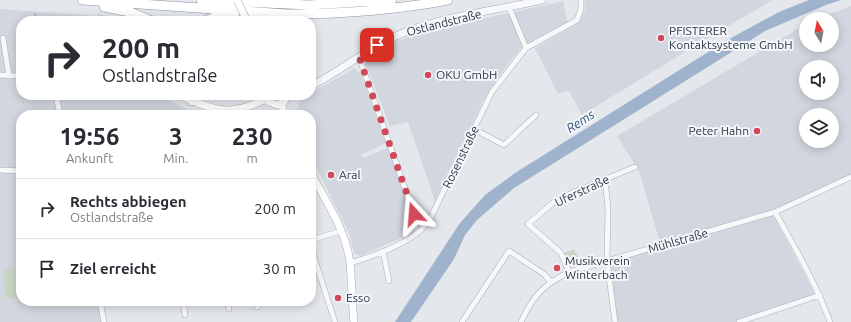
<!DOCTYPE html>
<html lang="de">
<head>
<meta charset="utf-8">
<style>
  :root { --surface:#fff; --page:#f2f2f3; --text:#2b2b33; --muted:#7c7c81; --line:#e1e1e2 }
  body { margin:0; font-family:Ubuntu,sans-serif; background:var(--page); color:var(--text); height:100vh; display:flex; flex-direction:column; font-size:15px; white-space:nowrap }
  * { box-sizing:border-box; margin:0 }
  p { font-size:13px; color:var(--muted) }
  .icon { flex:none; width:22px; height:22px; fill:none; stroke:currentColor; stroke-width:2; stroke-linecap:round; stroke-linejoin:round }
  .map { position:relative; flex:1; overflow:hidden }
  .side { position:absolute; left:16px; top:110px; width:300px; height:196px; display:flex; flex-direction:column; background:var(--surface); border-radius:16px; box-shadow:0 2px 10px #0003 }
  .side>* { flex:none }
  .guide { position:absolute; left:16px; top:16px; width:300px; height:84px; border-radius:16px; box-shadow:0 2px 10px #0003; background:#fff; color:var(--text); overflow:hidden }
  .needle { width:26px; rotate:350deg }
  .tools { position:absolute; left:799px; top:12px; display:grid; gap:8px }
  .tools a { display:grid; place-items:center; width:40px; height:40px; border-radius:50%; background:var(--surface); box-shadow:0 2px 10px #0003; font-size:20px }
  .pin { position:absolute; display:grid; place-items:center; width:34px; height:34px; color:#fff; margin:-17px; border-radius:8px; box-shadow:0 2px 6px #0006 }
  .me { position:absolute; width:44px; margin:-22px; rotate:341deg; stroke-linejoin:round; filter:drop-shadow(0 0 3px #0008) }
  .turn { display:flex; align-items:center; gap:14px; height:84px; padding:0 20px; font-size:18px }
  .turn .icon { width:52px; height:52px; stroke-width:2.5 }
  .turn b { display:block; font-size:28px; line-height:34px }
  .eta { display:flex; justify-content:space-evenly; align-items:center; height:68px; text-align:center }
  .eta b { font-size:24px; font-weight:600; line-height:28px }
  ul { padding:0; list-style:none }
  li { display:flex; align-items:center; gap:12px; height:60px; padding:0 20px; border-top:1px solid var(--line) }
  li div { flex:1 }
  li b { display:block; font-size:15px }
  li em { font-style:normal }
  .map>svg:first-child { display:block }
</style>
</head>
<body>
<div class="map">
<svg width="851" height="322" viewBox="0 0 851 322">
  <rect width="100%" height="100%" fill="#e4e7ec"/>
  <path fill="#d2d6de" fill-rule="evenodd" d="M584 0H773L716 33 582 115 569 91 558 94 535 48 579 23 585 10Z
    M563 1 567 22 522 47 505 68 483 101 435 201 408 122 390 126 364 60 395 42 419 33Z
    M851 6V174L771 211 816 296 741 322H617L608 258 660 243 639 171 617 136 806 24V45H832V19H817ZM806 67H832V93H806ZM806 115H832V141H806Z
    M0 9 97 16 98 14 127 21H21V95H160L197 115H21V301H97L102 322H0Z
    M355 68 361 75 386 143 361 155 363 158 389 147 416 226 414 230 401 238 360 256 354 253 350 235 311 157V115L293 114 299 106 300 99 311 95V93Z"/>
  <path fill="#c9d6c5" d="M574 249 580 261 571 266 564 253Z
    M3 269H18V298H6Z"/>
  <path fill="#9fb4cc" d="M809 0H841L826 5 765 31 514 188 477 220 465 235 454 259 411 322H395L460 223 485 195 515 173 729 39 779 12Z"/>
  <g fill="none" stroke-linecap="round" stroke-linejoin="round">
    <path stroke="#9fb4cc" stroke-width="1.5" d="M35 14 38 21"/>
    <defs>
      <path id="minor" d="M3 38 9 76
        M526 48 577 20 581 9V0
        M359 57 414 214 424 227
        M0 75 21 76
        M56 95 60 115
        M474 129 504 145 536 115
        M0 170 21 171
        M605 180 608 208 607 261 615 322
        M775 212C795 248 816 283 830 322
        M311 240 341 231
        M311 248 335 322
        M383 251 389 281
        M350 263C374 256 414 242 429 221L492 92 526 48 509 7
        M569 272 561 253 528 224 554 202 574 192 635 167
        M100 301 104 322
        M183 301 185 315
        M227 301 229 309
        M257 307 262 301
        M462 322 509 251 544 274 550 281
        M521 322C533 296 543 285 569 272L775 212 851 177
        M739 322 820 295"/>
      <path id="tertiary" d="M311 86C343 70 370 46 403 33 445 16 497 10 542 0"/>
      <path id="secondary" d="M180 95C213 111 232 117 265 99
        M264 95 267 101 277 105 284 102 288 95
        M281 104 285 115
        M311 173C326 202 346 230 350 263 352 283 352 303 354 322"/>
      <path id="trunk" d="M82 0 287 14C341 14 395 10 448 0
        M201 0 309 5 392 0
        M104 7 130 12 152 21
        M204 21 219 16 234 15
        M189 95 192 101"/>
    </defs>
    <use href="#minor" stroke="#a9aeb7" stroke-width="6"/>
    <use href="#tertiary" stroke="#a9aeb7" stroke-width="8"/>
    <use href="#secondary" stroke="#a9aeb7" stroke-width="8"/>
    <use href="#trunk" stroke="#8b94a3" stroke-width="10"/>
    <use href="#minor" stroke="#f7f8fa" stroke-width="5"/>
    <use href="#tertiary" stroke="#f7f8fa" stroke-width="7"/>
    <use href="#secondary" stroke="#fff" stroke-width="7"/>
    <use href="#trunk" stroke="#fff" stroke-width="9"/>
    <defs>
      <path id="secondary-bridge" d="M237 0 247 21"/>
    </defs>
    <use href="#secondary-bridge" stroke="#a9aeb7" stroke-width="8" stroke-linecap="butt"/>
    <use href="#secondary-bridge" stroke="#fff" stroke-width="7"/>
  </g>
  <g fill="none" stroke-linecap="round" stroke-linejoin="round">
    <path stroke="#d1495b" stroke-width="7" stroke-dasharray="0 12.6" d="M377 45 359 57 414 214"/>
  </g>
  <g fill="#d1495b" stroke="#f4f6f9" stroke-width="1.5">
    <circle cx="661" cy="38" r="4"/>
    <circle cx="428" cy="75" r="4"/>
    <circle cx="757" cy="131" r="4"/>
    <circle cx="331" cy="175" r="4"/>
    <circle cx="557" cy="268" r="4"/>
    <circle cx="338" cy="298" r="4"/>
  </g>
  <g text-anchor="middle" stroke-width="4" stroke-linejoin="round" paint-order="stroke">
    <g font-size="12" fill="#2b3445" stroke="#f4f6f9">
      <text transform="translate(444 23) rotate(-14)" y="4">Ostlandstraße</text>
      <text transform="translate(461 157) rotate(-64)" y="4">Rosenstraße</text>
      <text transform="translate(582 191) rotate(-25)" y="4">Uferstraße</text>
      <text transform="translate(678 241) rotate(-16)" y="4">Mühlstraße</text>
    </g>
    <g font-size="12" fill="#2b3445" stroke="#f4f6f9" text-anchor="start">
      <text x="669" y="35">PFISTERER<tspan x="669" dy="14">Kontaktsysteme GmbH</tspan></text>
      <text x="436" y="79">OKU GmbH</text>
      <text x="749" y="135" text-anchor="end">Peter Hahn</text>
      <text x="339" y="179">Aral</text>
      <text x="565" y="265">Musikverein<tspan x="565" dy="14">Winterbach</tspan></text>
      <text x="346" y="302">Esso</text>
    </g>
    <g font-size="13" font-style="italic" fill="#34527a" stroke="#f4f6f9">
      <text transform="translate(580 121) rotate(-33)" y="5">Rems</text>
    </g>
  </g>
</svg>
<div class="tools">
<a><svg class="needle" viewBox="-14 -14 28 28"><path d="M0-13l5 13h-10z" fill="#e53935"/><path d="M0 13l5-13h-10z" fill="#7c7c81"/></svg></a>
<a><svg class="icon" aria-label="sound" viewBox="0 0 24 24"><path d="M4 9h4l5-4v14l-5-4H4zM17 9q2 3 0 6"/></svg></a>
<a><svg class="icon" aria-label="layers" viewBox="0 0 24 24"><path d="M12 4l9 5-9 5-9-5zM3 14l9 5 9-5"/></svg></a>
</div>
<div class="pin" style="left:377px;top:45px;background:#d93025"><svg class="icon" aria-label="arrive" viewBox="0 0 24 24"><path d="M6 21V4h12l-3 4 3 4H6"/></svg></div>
<svg class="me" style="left:414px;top:214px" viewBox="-20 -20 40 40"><path d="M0-17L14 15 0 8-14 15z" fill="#d1495b" stroke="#fff" stroke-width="4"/></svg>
<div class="guide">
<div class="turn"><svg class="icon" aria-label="right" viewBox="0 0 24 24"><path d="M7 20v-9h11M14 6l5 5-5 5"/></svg><div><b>200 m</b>Ostlandstraße</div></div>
</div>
<section class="side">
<div class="eta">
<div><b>19:56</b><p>Ankunft</p></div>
<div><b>3</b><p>Min.</p></div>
<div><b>230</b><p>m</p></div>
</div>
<ul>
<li><svg class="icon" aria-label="right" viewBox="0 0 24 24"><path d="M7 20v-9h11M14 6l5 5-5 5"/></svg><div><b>Rechts abbiegen</b><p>Ostlandstraße</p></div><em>200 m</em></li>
<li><svg class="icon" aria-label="arrive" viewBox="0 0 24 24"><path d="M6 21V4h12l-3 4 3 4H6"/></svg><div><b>Ziel erreicht</b></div><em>30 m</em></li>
</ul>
</section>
</div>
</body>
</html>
